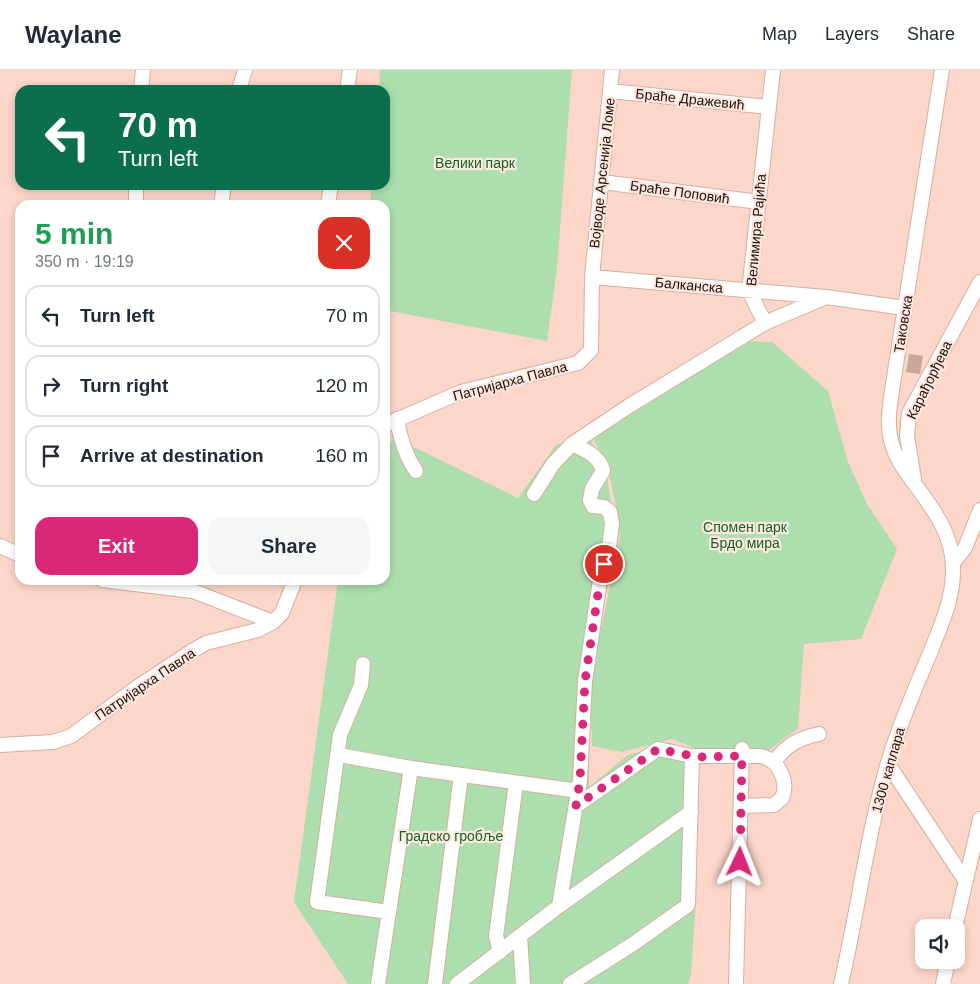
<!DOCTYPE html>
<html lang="en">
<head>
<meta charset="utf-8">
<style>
  :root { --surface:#fff; --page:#f6f6f7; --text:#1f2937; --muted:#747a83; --line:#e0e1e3; --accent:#db2777 }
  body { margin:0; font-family:Helvetica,sans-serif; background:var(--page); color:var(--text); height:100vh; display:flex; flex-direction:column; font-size:19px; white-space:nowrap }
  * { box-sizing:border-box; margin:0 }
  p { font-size:16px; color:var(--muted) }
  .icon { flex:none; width:28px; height:28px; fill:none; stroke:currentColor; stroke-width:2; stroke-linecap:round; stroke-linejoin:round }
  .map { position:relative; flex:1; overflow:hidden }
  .sheet { position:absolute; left:15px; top:130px; width:375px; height:385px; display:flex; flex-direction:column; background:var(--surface); border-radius:15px; box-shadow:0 2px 8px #0003 }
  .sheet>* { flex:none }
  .guide { position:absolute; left:15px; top:15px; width:375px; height:105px; border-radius:15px; box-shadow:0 2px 8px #0003; background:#0b6e4f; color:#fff; overflow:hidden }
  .tools { position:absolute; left:915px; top:849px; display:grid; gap:10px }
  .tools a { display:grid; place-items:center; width:50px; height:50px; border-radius:10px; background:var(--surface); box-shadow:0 2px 8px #0003; font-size:25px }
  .pin { position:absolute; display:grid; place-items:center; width:42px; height:42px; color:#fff; margin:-21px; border:2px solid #fff; border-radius:50%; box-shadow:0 1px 5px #0007 }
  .me { position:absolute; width:55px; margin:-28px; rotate:2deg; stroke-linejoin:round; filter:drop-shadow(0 0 4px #0008) }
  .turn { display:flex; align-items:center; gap:18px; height:105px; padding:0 20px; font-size:22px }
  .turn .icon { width:65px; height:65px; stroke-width:2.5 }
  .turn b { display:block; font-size:35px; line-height:42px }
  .round { display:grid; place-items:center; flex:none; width:52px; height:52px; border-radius:15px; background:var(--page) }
  .summary { display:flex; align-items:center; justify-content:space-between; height:85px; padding:0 20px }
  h1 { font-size:30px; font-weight:700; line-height:38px; color:#1e9e55 }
  .action { display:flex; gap:10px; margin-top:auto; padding:10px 20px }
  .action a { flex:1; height:58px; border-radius:15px; background:var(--accent); color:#fff; font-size:20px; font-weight:700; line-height:58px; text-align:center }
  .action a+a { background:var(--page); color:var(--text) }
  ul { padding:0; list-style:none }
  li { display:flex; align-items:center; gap:15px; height:62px; margin:0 10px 8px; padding:0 10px; border:2px solid var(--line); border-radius:15px }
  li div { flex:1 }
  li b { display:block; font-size:19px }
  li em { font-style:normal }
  header { display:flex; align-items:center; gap:30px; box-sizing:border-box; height:70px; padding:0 25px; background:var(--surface); border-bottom:1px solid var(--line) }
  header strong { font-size:24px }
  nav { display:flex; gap:28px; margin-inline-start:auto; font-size:18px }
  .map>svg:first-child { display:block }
</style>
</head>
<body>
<header>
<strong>Waylane</strong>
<nav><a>Map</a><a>Layers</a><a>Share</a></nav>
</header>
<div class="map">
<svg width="980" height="914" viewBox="0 0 980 914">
  <rect width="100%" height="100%" fill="#fcd6c8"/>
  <path fill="#addeae" d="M380 0H572L557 198 547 271 385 240V135H370L372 115H385V20H379Z
    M745 271 772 272 828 321 848 392 867 434 897 479 861 569 804 574 798 658 769 680 695 678 672 669 622 682 592 676 590 614 620 467 615 432 607 393 593 369Z
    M583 366 591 371 605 396 617 467 588 613 589 717 628 685 670 673 681 677 698 687 695 845 691 905 688 914H348L294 832 338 510H385V378L395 368 518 428 556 375Z"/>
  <path fill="#caa897" d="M909 284 923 286 920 304 906 302Z"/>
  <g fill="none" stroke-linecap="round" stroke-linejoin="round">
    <defs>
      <path id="minor" d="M141 20 143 0
        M239 20 245 0
        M347 20 350 0
        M610 21 769 37
        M602 112 759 132
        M136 115V135
        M221 135 224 115
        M328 135 331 115
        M592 207 826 227 905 238
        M765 253 749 221 773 0
        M397 349C400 369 405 385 416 401
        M385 355 461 322 578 293 591 280 592 207 612 0
        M914 409 907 366 909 343 980 212
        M534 424 553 394 572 374
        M0 476 20 485
        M953 493 965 478 980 440
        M102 510 193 521 273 552
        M363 594 361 615 340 665 317 832 389 842
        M0 675 53 672 71 666 139 616 192 581 206 573 258 560 273 552 282 543 295 510
        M339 685 411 698 579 721
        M774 692C786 675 799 668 819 664
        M888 694 965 810
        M576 736 658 679 692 686
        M559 836 580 710 585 611 600 510 609 478 612 454 610 442 604 437 593 436 590 430 592 419 603 401C599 385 586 381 572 374L629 336 765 253 826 227
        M955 858 980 749
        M520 866 523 914
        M500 882 496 866 516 713
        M378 914 411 698
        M435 914 461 705
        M457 914 559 836 691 742
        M570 914 633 874 688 835 692 686H761C779 690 789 712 782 728L774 735 742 736
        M736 914 742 679
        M841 914C858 841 867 765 888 693 899 655 915 619 930 583 940 558 952 532 953 504 955 468 935 441 914 413 905 401 896 389 892 374 886 354 890 334 893 314L942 0
        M943 914 948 890"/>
    </defs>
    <use href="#minor" stroke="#d4afa2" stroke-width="16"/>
    <use href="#minor" stroke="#fff" stroke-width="14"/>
  </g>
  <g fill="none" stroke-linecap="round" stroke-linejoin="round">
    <path stroke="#db2777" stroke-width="9" stroke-dasharray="0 16.2" d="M604 494 600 510 585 611 580 710 576 736 658 679 698 687 742 686 740 792"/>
  </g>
  <g text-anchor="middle" stroke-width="4.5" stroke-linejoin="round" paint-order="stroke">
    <g font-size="14" fill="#1f120d" stroke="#fee7df">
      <text transform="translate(690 29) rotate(6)" y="5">Браће Дражевић</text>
      <text transform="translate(602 103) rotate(-84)" y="5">Војводе Арсенија Ломе</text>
      <text transform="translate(680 122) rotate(8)" y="5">Браће Поповић</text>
      <text transform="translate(756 160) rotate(-85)" y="5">Велимира Рајића</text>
      <text transform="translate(689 215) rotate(5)" y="5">Балканска</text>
      <text transform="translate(903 254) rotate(-81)" y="5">Таковска</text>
      <text transform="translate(929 310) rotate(-64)" y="5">Карађорђева</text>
      <text transform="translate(510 311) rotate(-15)" y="5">Патријарха Павла</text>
      <text transform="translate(145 614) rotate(-34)" y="5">Патријарха Павла</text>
      <text transform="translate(888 700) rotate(-74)" y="5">1300 каплара</text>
    </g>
    <g font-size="14" fill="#0d6920" stroke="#fee7df">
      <text x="475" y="98">Велики парк</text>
      <text x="745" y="462">Спомен парк<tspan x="745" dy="16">Брдо мира</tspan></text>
      <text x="451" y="771">Градско гробље</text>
    </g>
  </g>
</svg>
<div class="tools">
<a><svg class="icon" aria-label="sound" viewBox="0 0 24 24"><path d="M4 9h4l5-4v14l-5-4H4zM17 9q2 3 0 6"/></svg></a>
</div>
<div class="pin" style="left:604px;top:494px;background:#d93025"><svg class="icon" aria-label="arrive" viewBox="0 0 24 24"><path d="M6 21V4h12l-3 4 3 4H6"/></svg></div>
<svg class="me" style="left:740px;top:792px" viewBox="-20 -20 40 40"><path d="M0-17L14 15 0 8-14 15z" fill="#db2777" stroke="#fff" stroke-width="4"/></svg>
<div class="guide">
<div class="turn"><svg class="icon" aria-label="left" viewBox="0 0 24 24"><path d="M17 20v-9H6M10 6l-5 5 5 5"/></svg><div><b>70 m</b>Turn left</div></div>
</div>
<section class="sheet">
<div class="summary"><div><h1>5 min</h1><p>350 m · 19:19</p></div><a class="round" style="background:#d93025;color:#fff"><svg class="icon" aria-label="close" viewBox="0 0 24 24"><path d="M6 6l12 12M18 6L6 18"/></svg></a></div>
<ul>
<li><svg class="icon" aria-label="left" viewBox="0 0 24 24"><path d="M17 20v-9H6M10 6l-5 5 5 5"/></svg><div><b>Turn left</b></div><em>70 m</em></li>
<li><svg class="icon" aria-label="right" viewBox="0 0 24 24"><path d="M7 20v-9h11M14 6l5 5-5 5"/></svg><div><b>Turn right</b></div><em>120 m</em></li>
<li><svg class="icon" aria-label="arrive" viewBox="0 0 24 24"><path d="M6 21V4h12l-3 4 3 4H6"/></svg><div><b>Arrive at destination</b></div><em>160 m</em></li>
</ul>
<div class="action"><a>Exit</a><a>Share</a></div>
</section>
</div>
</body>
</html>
